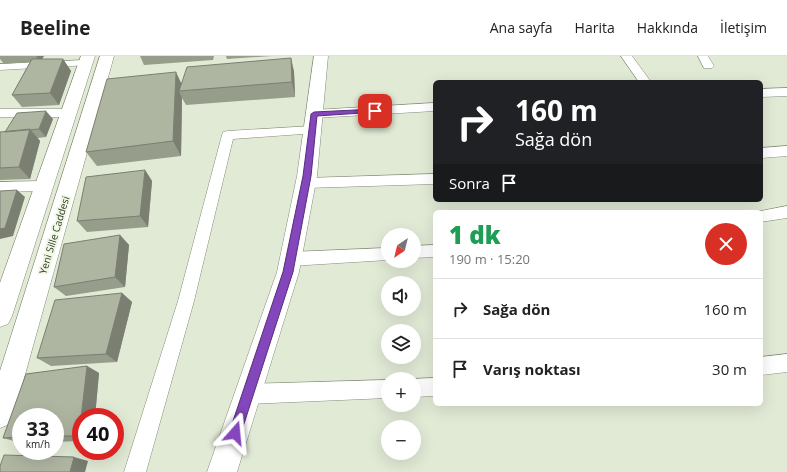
<!DOCTYPE html>
<html lang="tr">
<head>
<meta charset="utf-8">
<style>
  :root { --surface:#fff; --page:#f6f6f6; --text:#222; --muted:#767676; --line:#e0e0e0 }
  body { margin:0; font-family:"Open Sans",sans-serif; background:var(--page); color:var(--text); height:100vh; display:flex; flex-direction:column; font-size:15px; white-space:nowrap }
  * { box-sizing:border-box; margin:0 }
  p { font-size:13px; color:var(--muted) }
  .icon { flex:none; width:22px; height:22px; fill:none; stroke:currentColor; stroke-width:2; stroke-linecap:round; stroke-linejoin:round }
  .map { position:relative; flex:1; overflow:hidden }
  .sheet { position:absolute; left:433px; top:154px; width:330px; height:196px; display:flex; flex-direction:column; background:var(--surface); border-radius:6px; box-shadow:0 4px 16px #0002 }
  .sheet>* { flex:none }
  .hud { position:absolute; left:433px; top:24px; width:330px; height:122px; border-radius:6px; box-shadow:0 4px 16px #0002; background:#202124; color:#fff; overflow:hidden }
  .needle { width:26px; rotate:215deg }
  .buttons { position:absolute; left:381px; top:172px; display:grid; gap:8px }
  .buttons a { display:grid; place-items:center; width:40px; height:40px; border-radius:50%; background:var(--surface); box-shadow:0 4px 16px #0002; font-size:20px }
  .speed { position:absolute; left:12px; top:352px; display:flex; gap:8px; font-size:20px; font-weight:700; text-align:center }
  .speed>* { display:grid; place-content:center; width:52px; height:52px; border-radius:50%; background:var(--surface); box-shadow:0 4px 16px #0002; line-height:1 }
  .speed small { font-size:10px; font-weight:400 }
  .speed .limit { border:6px solid #d22; background:#fff; color:#111 }
  .pin { position:absolute; display:grid; place-items:center; width:34px; height:34px; color:#fff; margin:-17px; border-radius:8px; box-shadow:0 2px 6px #0006 }
  .me { position:absolute; width:44px; margin:-22px; rotate:18deg; stroke-linejoin:round; filter:drop-shadow(0 0 3px #0008) }
  .turn { display:flex; align-items:center; gap:14px; height:84px; padding:0 16px; font-size:18px }
  .turn .icon { width:52px; height:52px; stroke-width:2.5 }
  .turn b { display:block; font-size:28px; line-height:34px }
  .then { display:flex; align-items:center; height:38px; padding:0 16px; background:#0003; gap:8px; font-size:15px }
  .round { display:grid; place-items:center; flex:none; width:42px; height:42px; border-radius:21px; background:var(--page) }
  .overview { display:flex; align-items:center; justify-content:space-between; height:68px; padding:0 16px }
  h1 { font-size:24px; font-weight:800; line-height:30px; color:#1e9e55 }
  ul { padding:0; list-style:none }
  li { display:flex; align-items:center; gap:12px; height:60px; padding:0 16px; border-top:1px solid var(--line) }
  li div { flex:1 }
  li b { display:block; font-size:15px }
  li em { font-style:normal }
  header { display:flex; align-items:center; gap:24px; box-sizing:border-box; height:56px; padding:0 20px; background:var(--surface); border-bottom:1px solid var(--line) }
  header strong { font-size:19px }
  nav { display:flex; gap:22px; margin-inline-start:auto; font-size:14px }
  .map>svg:first-child { display:block }
</style>
</head>
<body>
<header>
<strong>Beeline</strong>
<nav><a>Ana sayfa</a><a>Harita</a><a>Hakkında</a><a>İletişim</a></nav>
</header>
<div class="map">
<svg width="787" height="416" viewBox="0 0 787 416">
  <rect width="100%" height="100%" fill="#e1ead5"/>
  <g fill="none" stroke-linecap="round" stroke-linejoin="round">
    <defs>
      <path id="street" d="M621 0H632L651 26H639Z
        M698 0H708L714 10 712 12H704Z
        M85 4 91 7 89 9 0 14V8Z
        M787 32V40L761 41V33Z
        M435 47V55L314 62 310 61 308 58 310 55 314 54Z
        M0 53H69L73 54 75 57 73 60 69 61H0Z
        M312 70 316 71 318 74 316 77 233 83 194 245 146 416H124L178 245 222 79 223 76 228 75Z
        M787 90V100L761 102V92Z
        M435 118V128L306 132 301 131 299 127 301 123 306 122Z
        M43 125 48 126 50 130 48 134 43 135 0 136V126Z
        M787 150V162L761 166V156H756Z
        M435 189V201L414 202V190Z
        M388 192V204L291 210 285 208 283 203 285 198 291 196Z
        M787 298V316L761 319V301Z
        M435 322V340L414 341 413 323Z
        M388 324V342L248 348 241 345 238 338 241 331 248 328Z"/>
      <path id="secondary" d="M81 0H95L12 260 8 268 0 271V227Z
        M100 0H114L14 358 10 368 0 372V315Z
        M314 0H328L317 120 299 216 237 416H207L277 216 297 120Z"/>
    </defs>
    <use href="#street" stroke="#848c78" stroke-width="1"/>
    <use href="#secondary" stroke="#848c78" stroke-width="1"/>
    <use href="#street" fill="#fff" fill-rule="evenodd"/>
    <use href="#secondary" fill="#fff" fill-rule="evenodd"/>
  </g>
  <path fill="#969d8b" d="M0 0H44L42 3H63L71 15 59 49 22 51 12 39 30 6 4 8 0 3Z
    M140 0H214L213 4 144 9Z
    M226 0H272L227 3Z
    M291 2 294 16 295 41 186 49 182 42 181 100 97 110 86 96 181 28Z
    M53 63 46 81 38 82 40 85 30 123 0 124V76H5Z
    M145 114 152 125 148 171 87 176 77 165Z
    M120 179 129 189 125 231 66 240 54 231Z
    M122 237 132 246 117 306 51 310 37 302Z
    M87 310 99 317 95 361H81V385L55 386V361H21V387L3 382 26 318Z"/>
  <path fill="#7a7f71" d="M36 0H44L40 6Z
    M291 2 294 16 295 41 292 26Z
    M63 3 71 15 59 49 50 37Z
    M176 16 183 31 179 35 182 42 181 100 173 85Z
    M46 55 53 63 46 81 39 73Z
    M30 73 40 85 30 123 19 111Z
    M145 114 152 125 148 171 140 160Z
    M17 134 25 141 13 180 0 183V173Z
    M120 179 129 189 125 231 115 221Z
    M122 237 132 246 117 306 106 298Z
    M87 310 99 317 95 361H81Z
    M81 361V381L79 380Z
    M74 401 88 405 85 416H70Z"/>
  <path fill="#aeb6a2" stroke="#7a7f71" d="M291 2 292 26 179 35 187 11Z
    M32 3H63L50 37 12 39Z
    M176 16 173 85 86 96 107 23Z
    M46 55 39 73 5 76 17 57Z
    M30 73 19 111 0 112V76Z
    M145 114 140 160 77 165 86 121Z
    M17 134 5 172 0 173V135Z
    M120 179 115 221 54 231 64 188Z
    M122 237 106 298 37 302 55 244Z
    M87 310 79 380H55V361H21V381L3 382 26 318Z
    M4 399 74 401 70 416H0V410Z"/>
  <path fill="#8446bb" stroke="#562e7a" d="M375 53H377V56L317 60 311 120 293 216 241 377 239 381 235 383 231 381 229 377 283 216 303 120 311 58 314 56Z"/>
  <g text-anchor="middle" stroke-width="4" stroke-linejoin="round" paint-order="stroke">
    <g font-size="10" fill="#2f332b" stroke="#eff8e2">
      <text transform="translate(54 179) rotate(-73)" y="4">Yeni Sille Caddesi</text>
    </g>
  </g>
</svg>
<div class="buttons">
<a><svg class="needle" viewBox="-14 -14 28 28"><path d="M0-13l5 13h-10z" fill="#e53935"/><path d="M0 13l5-13h-10z" fill="#767676"/></svg></a>
<a><svg class="icon" aria-label="sound" viewBox="0 0 24 24"><path d="M4 9h4l5-4v14l-5-4H4zM17 9q2 3 0 6"/></svg></a>
<a><svg class="icon" aria-label="layers" viewBox="0 0 24 24"><path d="M12 4l9 5-9 5-9-5zM3 14l9 5 9-5"/></svg></a>
<a>+</a>
<a>−</a>
</div>
<div class="speed"><div>33<small>km/h</small></div><div class="limit">40</div></div>
<div class="pin" style="left:375px;top:55px;background:#d93025"><svg class="icon" aria-label="arrive" viewBox="0 0 24 24"><path d="M6 21V4h12l-3 4 3 4H6"/></svg></div>
<svg class="me" style="left:235px;top:377px" viewBox="-20 -20 40 40"><path d="M0-17L14 15 0 8-14 15z" fill="#8446bb" stroke="#fff" stroke-width="4"/></svg>
<div class="hud">
<div class="turn"><svg class="icon" aria-label="right" viewBox="0 0 24 24"><path d="M7 20v-9h11M14 6l5 5-5 5"/></svg><div><b>160 m</b>Sağa dön</div></div>
<div class="then">Sonra<svg class="icon" aria-label="arrive" viewBox="0 0 24 24"><path d="M6 21V4h12l-3 4 3 4H6"/></svg></div>
</div>
<section class="sheet">
<div class="overview"><div><h1>1 dk</h1><p>190 m · 15:20</p></div><a class="round" style="background:#d93025;color:#fff"><svg class="icon" aria-label="close" viewBox="0 0 24 24"><path d="M6 6l12 12M18 6L6 18"/></svg></a></div>
<ul>
<li><svg class="icon" aria-label="right" viewBox="0 0 24 24"><path d="M7 20v-9h11M14 6l5 5-5 5"/></svg><div><b>Sağa dön</b></div><em>160 m</em></li>
<li><svg class="icon" aria-label="arrive" viewBox="0 0 24 24"><path d="M6 21V4h12l-3 4 3 4H6"/></svg><div><b>Varış noktası</b></div><em>30 m</em></li>
</ul>
</section>
</div>
</body>
</html>
